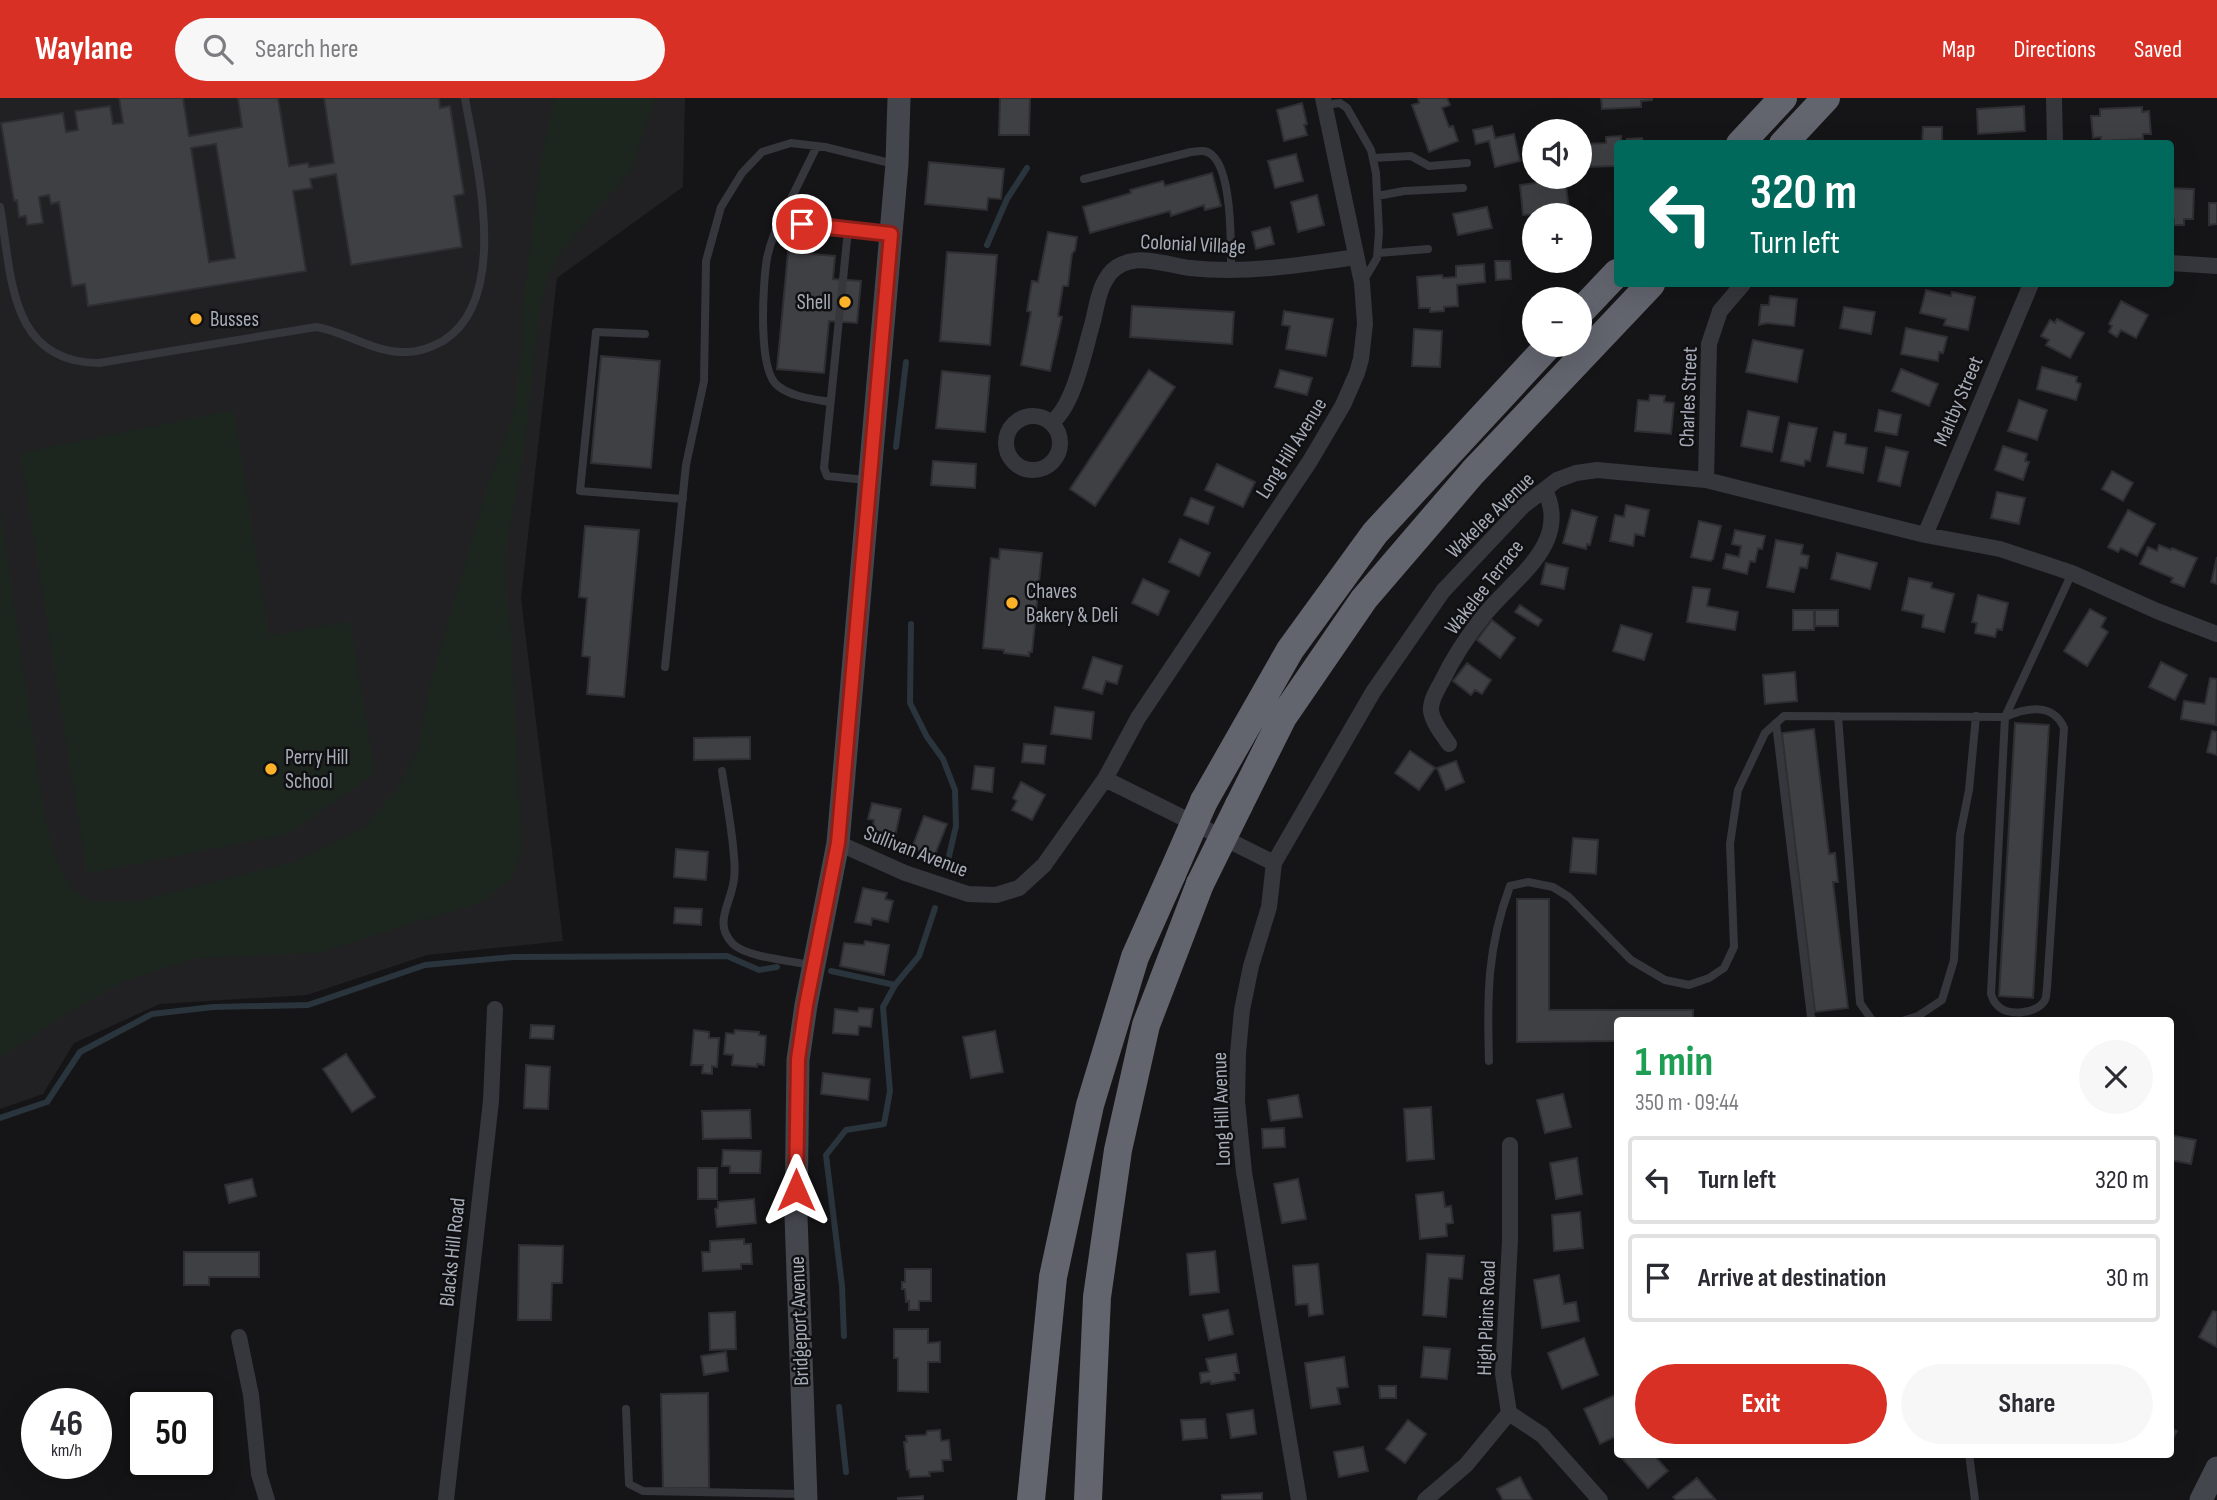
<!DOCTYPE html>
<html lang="en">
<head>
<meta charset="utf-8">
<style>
  :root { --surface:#fff; --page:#f7f7f7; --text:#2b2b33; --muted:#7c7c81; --line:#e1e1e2; --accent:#d93025 }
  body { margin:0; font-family:"Sofia Sans Condensed",sans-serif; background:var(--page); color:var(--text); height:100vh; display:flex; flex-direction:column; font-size:26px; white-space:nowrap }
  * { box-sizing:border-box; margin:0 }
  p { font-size:23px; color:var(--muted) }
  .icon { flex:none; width:38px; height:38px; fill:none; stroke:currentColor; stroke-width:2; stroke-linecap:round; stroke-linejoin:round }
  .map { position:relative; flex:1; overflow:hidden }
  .drawer { position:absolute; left:1614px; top:919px; width:560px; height:441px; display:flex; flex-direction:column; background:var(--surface); border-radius:7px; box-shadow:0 7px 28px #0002 }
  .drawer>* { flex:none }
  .banner { position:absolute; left:1614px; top:42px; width:560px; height:147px; border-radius:7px; box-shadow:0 7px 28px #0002; background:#00695c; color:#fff; overflow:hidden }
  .fabs { position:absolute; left:1522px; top:21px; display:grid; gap:14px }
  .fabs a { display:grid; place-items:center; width:70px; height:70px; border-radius:50%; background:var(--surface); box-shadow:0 7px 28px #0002; font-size:35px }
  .speed { position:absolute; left:21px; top:1290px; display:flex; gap:14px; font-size:35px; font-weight:700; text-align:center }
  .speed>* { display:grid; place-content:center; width:91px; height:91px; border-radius:50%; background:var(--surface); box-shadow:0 7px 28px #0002; line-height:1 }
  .speed small { font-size:18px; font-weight:400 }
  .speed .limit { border:4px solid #111; border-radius:10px; background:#fff; color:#111 }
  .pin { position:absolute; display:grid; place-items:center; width:60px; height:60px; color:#fff; margin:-30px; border:4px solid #fff; border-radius:50%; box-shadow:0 2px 7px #0007 }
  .me { position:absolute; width:77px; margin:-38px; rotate:0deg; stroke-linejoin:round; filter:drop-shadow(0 0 5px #0008) }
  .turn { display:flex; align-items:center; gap:24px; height:147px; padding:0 21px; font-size:32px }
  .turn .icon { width:91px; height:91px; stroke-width:2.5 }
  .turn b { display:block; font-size:49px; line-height:60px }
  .round { display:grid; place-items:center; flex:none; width:74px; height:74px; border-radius:37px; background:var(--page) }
  .headline { display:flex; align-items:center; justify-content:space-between; height:119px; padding:0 21px }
  h1 { font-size:42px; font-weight:700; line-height:52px; color:#1e9e55 }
  .cta { display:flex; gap:14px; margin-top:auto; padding:14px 21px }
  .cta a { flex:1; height:80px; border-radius:42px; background:var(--accent); color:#fff; font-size:28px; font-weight:700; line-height:80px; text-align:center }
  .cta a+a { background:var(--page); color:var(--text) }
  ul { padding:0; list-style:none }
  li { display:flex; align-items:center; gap:21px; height:88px; margin:0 14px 10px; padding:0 7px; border:4px solid var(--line); border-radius:7px }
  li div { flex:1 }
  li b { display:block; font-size:26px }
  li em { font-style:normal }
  header { display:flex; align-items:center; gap:42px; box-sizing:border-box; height:98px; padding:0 35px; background:var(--accent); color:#fff }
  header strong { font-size:33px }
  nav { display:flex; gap:38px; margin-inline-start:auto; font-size:24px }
  .search { width:490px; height:63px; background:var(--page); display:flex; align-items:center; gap:18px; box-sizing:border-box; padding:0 24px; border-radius:38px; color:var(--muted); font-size:26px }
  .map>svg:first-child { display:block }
</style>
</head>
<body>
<header>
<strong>Waylane</strong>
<div class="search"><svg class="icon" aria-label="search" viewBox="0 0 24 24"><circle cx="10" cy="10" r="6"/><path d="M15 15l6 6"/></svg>Search here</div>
<nav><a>Map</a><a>Directions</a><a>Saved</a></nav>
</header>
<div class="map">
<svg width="2217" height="1402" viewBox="0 0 2217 1402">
  <rect width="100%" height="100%" fill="#151517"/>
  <path fill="#212124" d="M0 0H685L683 89 557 180 521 500 563 843 427 857 307 897 160 906 74 945 43 996 0 1011Z"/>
  <path fill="#1d261e" d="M555 0H655L632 71 565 149 548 177 539 217 525 346 505 457 506 500 511 532 522 754 512 779 485 803 318 855 198 860 127 882 72 912 0 960V407L44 714 57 765 75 794 91 803H137L293 764 364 729 397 690 418 651 430 586 486 393 513 317 522 250V214L541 60Z
    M234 312 269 538 350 523 375 675 289 736 87 776 20 355Z"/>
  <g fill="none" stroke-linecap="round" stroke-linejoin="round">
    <path stroke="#2a343c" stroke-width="6" d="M987 147 1007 101 1027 70
      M896 349 906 264
      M911 526 910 605 927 639 943 661 955 692 956 728 946 771
      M831 873 895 887
      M0 1020 47 1004 80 954 152 916 213 909 308 907 425 867 514 859 727 858 759 872 777 869
      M844 1238 842 1188 826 1057 846 1032 884 1026 890 993 883 909 895 887 919 858 935 810
      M839 1309 846 1374"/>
  </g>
  <path fill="#3f4044" stroke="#2f2f33" stroke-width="2" fill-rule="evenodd" d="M119 0H183L189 38 242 29 238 0H278L289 68 308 65 309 69 334 65 324 0H439L440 10 450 8 464 96 454 98 462 149 351 167 336 76 310 81 312 90 293 93 306 173 88 208 85 186 72 188 59 104 51 106 49 97 39 99 43 125 27 127 26 118 19 119 17 102 14 103 1 25 63 15 66 34 78 32 75 13 110 8 113 26 123 25ZM216 46 235 160 209 164 191 50Z
    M1000 0H1030L1029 37H999Z
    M1418 0H1447L1450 7 1442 10 1449 29 1453 28 1458 43 1429 54 1412 7 1419 5Z
    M1601 0H1652V2L1641 3V9L1602 11Z
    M1302 5 1307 26 1304 27 1307 37 1284 43 1277 12Z
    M2024 8 2025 33 1978 36 1977 11Z
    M2142 9V14L2149 13 2151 36H2143V41L2101 43V39L2093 40 2091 18H2100V11Z
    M1492 28 1495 40 1514 36 1520 63 1495 69 1489 43 1476 46 1473 32Z
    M1923 29H1942V46H1922Z
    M1621 38V46H1617V68L1584 69 1583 46 1606 45V39Z
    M1642 40 1643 46H1627V41Z
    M1296 56 1303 83 1275 90 1268 63Z
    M929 64 1004 71 1001 101 988 100 987 112 925 106Z
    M1212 75 1221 108 1205 112 1204 107 1171 118 1170 113 1090 135 1083 109 1131 95 1130 92 1163 83 1165 88Z
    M1565 81 1569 112 1523 117 1520 87Z
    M2170 90 2194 91 2193 121H2184V127H2174V121L2170 120Z
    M1317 97 1324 127 1298 134 1291 104Z
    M2209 105H2217V126L2209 127Z
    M1487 109 1492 130 1458 137 1453 116Z
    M1270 129 1274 146 1256 151 1252 134Z
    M1048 134 1077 139 1075 152 1072 156 1068 188H1063L1058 218 1062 219 1050 273 1021 267 1031 214 1027 213 1032 183 1038 184Z
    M788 154 835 158 833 181 861 183 857 225 829 223 824 275 777 271Z
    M947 154 997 157 990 247 940 243Z
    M1495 163H1510L1511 181 1496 182Z
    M1484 166 1485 184 1457 187 1458 208 1444 209V213L1430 214V210H1419L1417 179 1442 177 1443 180 1456 179V168Z
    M1926 192 1951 198 1952 194 1975 199 1968 232 1944 227 1946 221 1920 215Z
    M1770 198 1797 201 1794 228 1767 225 1759 227 1761 207H1769Z
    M2121 203 2148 217 2136 240 2121 232 2117 239 2109 234 2112 228 2109 226Z
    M1132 208 1234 214 1232 246 1130 239Z
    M1844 209 1875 214 1871 236 1840 230Z
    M1284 213 1333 221 1326 258 1286 251 1290 228 1282 227Z
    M2057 221 2084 235 2070 260 2046 247 2049 242 2041 238 2050 222 2055 225Z
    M1906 230 1947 239 1943 255 1939 254 1938 263 1901 256Z
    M1414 231 1442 233 1440 269 1412 268Z
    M1753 242 1803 252 1797 284 1746 274Z
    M601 258 660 263 651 370 591 365Z
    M2042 269 2077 279 2076 284 2081 286 2076 302 2037 291Z
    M1901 271 1938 286 1929 308 1892 293Z
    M1149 272 1175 289 1095 408 1070 391Z
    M1280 272 1312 280 1307 297 1275 289Z
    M942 273 990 278 985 334 936 330Z
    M1650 297 1665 298 1664 304 1674 305 1671 336 1635 333 1638 302 1649 303Z
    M2019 302 2047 312 2037 342 2008 333Z
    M1879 312 1901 317 1897 337 1875 333Z
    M1748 313 1779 319 1772 354 1741 348Z
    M1789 325 1817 330 1810 363 1805 362 1804 368 1781 363Z
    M1834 334 1846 336 1845 346 1867 350 1863 375 1827 368Z
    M2003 348 2027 356 2025 363 2029 364 2023 382 1995 372Z
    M1886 349 1908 354 1900 388 1878 383Z
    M933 363 976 366 975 390 931 387Z
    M1217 366 1255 384 1243 409 1205 392Z
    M2112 373 2133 385 2123 403 2102 391Z
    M1997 394 2025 400 2019 426 1991 420Z
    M1191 400 1214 409 1208 426 1184 417Z
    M1626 407 1649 412 1644 438 1635 436 1633 448 1610 443 1615 417 1624 419Z
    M1572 412 1597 419 1590 447 1587 446 1586 451 1563 445Z
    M2128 412 2155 426 2137 458 2121 450 2118 454 2108 449Z
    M1699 423 1721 428 1713 461 1710 463 1691 459Z
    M585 428 639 432 624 599 587 596 590 559 582 558 587 500 579 499Z
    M1735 432 1765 438 1762 451 1758 450 1755 464 1750 463 1747 476 1723 470 1726 456 1739 459 1741 448 1732 446Z
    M1180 441 1210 455 1199 478 1169 464Z
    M1776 442 1803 447 1801 456 1809 458 1807 470 1800 469 1794 494 1767 489Z
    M2159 447 2171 452 2172 450 2197 460 2184 489 2171 484 2173 480 2140 466 2148 449 2157 453Z
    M1000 451 1042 455 1032 554H1029V558L1004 555V552L983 550 991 460 999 461Z
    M1837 455 1877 465 1870 491 1831 481Z
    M2217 459V486L2211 484Z
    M1546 465 1568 470 1564 491 1541 486Z
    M1909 480 1932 485 1931 490 1954 496 1944 534 1922 529 1924 517 1902 512Z
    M1143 481 1169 493 1158 517 1132 505Z
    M1693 489 1710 491 1707 508 1738 514 1735 532 1687 524Z
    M1978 497 2008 505 2002 532 1997 531 1995 539 1975 535 1977 525 1972 524Z
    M1520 507 1542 522 1538 528 1515 514Z
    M2090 511 2106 520 2101 529 2108 534 2087 568 2064 553Z
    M1793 512H1814V532H1793Z
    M1815 512H1838V528H1815Z
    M1492 522 1515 540 1500 560 1477 542Z
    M1621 527 1652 536 1644 562 1613 553Z
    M1093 559 1122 568 1117 586 1106 583 1102 596 1083 590Z
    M2161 564 2187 577 2175 602 2149 589Z
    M1467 565 1491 582 1482 596 1475 592 1471 597 1453 583Z
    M1795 574 1797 603 1765 606 1763 577Z
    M2210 580 2217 581 2216 627 2181 621 2184 603 2205 606Z
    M1055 609 1094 614 1091 641 1051 636Z
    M2015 625 2049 627 2033 900 1999 898Z
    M1814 631 1829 756 1835 755 1838 784H1833L1848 910 1815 914 1782 635Z
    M2212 633 2217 634V657L2207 654Z
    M750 639V661L694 662V640Z
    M1024 646 1046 648 1044 666 1022 664Z
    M1410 653 1435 670 1419 692 1395 675Z
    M1456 663 1464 684 1446 692 1437 670Z
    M975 668 994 670 992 694 972 691Z
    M1021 684 1045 697 1032 722 1012 712 1017 703 1013 700Z
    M872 705 901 711 895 738 872 732 874 722 868 721Z
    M924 718 947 726 934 759 912 750Z
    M1573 740 1598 742 1596 776 1570 774Z
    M676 751 708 754 706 782 674 779Z
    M863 790 887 795 885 801 893 803 888 824 872 820 871 827 855 824Z
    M1517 801H1549V912H1693V922H1617V943L1517 944Z
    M675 810 702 811 701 827 674 825Z
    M865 843 889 847 884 877 840 868 844 845 864 847Z
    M859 910 873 911 871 929 859 928 858 937 833 935 835 911 858 914Z
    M531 927 554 928 553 941 530 940Z
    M694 932 709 934V940H719L717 969 712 968V976L702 975 703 967H691Z
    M735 932 759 934V937L766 938 764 967 757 966V969L732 967 733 957 724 956 726 935 734 936Z
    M995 933 1003 974 971 980 963 939Z
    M346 956 375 999 352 1014 323 971Z
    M526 967 550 969 548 1011 524 1010Z
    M823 975 870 981 868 1002 821 996Z
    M1563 996 1571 1029 1545 1035 1537 1002Z
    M1298 997 1302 1019 1271 1023 1268 1002Z
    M1431 1009 1434 1061 1407 1063 1404 1011Z
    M750 1012 751 1040 703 1041 702 1013Z
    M1284 1030 1285 1049 1263 1050 1262 1031Z
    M2170 1037 2196 1042 2191 1066 2170 1062Z
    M723 1052 761 1053 760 1075H730V1068H722Z
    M1577 1060 1582 1096 1556 1101 1550 1065Z
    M698 1070H717V1101H698Z
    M252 1081 256 1098 229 1105 225 1087Z
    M1298 1081 1306 1121 1282 1125 1274 1086Z
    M1443 1094 1445 1109 1451 1108 1453 1125 1446 1126 1447 1138 1420 1141 1416 1097Z
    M754 1101 756 1125 717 1129 715 1111 718 1110V1104Z
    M1580 1114 1583 1150 1554 1153 1552 1117Z
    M744 1141V1146H751L752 1166H741V1171L703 1173 702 1154H710V1143Z
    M519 1147 563 1148 562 1185H552L551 1222H518Z
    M1215 1153 1219 1194 1190 1197 1187 1156Z
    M184 1154H259V1179H209V1187H184Z
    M1427 1156 1464 1158 1462 1181 1449 1180 1446 1219 1423 1217Z
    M1318 1166 1323 1216 1309 1218 1308 1206 1296 1207 1293 1168Z
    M905 1171H931V1203H919V1212H909V1203L906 1204 905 1191H902V1184H905Z
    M1559 1177 1564 1206 1576 1204 1579 1223 1542 1230 1534 1182Z
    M1228 1212 1233 1236 1209 1242 1203 1217Z
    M2213 1213 2217 1214V1249L2199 1239Z
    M735 1214 736 1251 710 1252 709 1215Z
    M894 1231H928V1245L940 1244V1264H928V1294L898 1293V1260H894Z
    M1584 1240 1598 1277 1562 1291 1548 1255Z
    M1424 1249 1450 1251 1447 1281 1421 1279Z
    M726 1254 728 1273 704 1277 701 1258Z
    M1236 1256 1239 1275H1234L1235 1282 1211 1286 1210 1283 1201 1285 1200 1275 1209 1274 1206 1261Z
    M1344 1259 1348 1289 1337 1290 1340 1306 1311 1310 1305 1265Z
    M1379 1288H1396V1300H1380Z
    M708 1295 709 1390H663L661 1296Z
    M1615 1297 1617 1338 1600 1346 1584 1311Z
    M1253 1312 1256 1336 1231 1340 1227 1316Z
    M1205 1321 1207 1340 1183 1342 1181 1322Z
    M1408 1322 1426 1336 1405 1365 1386 1351Z
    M2170 1330 2177 1333 2170 1346Z
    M940 1332 941 1343 949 1342 951 1362H942L943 1373 929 1374 930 1378 910 1379 909 1372H907L904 1344H907L906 1338 926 1337 927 1333Z
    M1363 1349 1368 1373 1339 1379 1334 1354Z
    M1624 1356H1653L1668 1373 1648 1390 1621 1359Z
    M1520 1379 1532 1402H1503L1497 1391Z
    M1697 1380 1715 1401 1676 1402 1673 1399Z
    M1262 1395V1402H1222V1397Z
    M923 1398V1402H898V1400Z"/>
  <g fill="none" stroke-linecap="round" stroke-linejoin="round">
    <path stroke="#36373d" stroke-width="8" d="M1325 7 1340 5 1347 10 1371 52 1376 75 1379 134 1377 160 1364 182
      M817 48 780 123 888 136
      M1373 60 1411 58 1429 68 1467 65
      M1084 81 1191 54C1198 53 1206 51 1212 57 1232 74 1231 145 1231 170
      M1377 98 1404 93 1463 90
      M0 109C12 177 8 264 99 265L316 229C348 234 375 256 408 254 420 254 432 249 443 243 512 200 476 65 465 0
      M780 123C774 135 770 147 767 160 763 184 757 273 778 288 792 299 813 301 830 304
      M848 132 824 370 827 378 866 382
      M1378 155 1428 151
      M645 236 596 234 580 393 683 401
      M665 569 686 367 704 283 706 163 721 109 742 75 762 54 791 45 825 49 894 66
      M1838 618 1860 905 1872 922
      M1776 625 1811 919 1813 922
      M722 673C726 701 732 730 734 759 735 769 735 781 732 791 727 811 715 828 733 846 746 859 792 863 811 867
      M1905 922 1918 918 1942 902 1954 862 1960 737 1969 692 1976 618
      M1489 963C1487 898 1487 850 1510 788L1528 784 1553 789 1569 799 1631 862 1665 882 1689 887 1709 880 1724 870 1734 849 1730 746 1738 692 1765 635 1784 618 2005 619C2026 610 2053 604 2064 630L2047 890C2046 894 2047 898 2045 902 2037 916 2007 919 1997 907 1995 905 1992 899 1991 896L2005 619 2072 475
      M626 1311 629 1386 643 1393 802 1396
      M1969 1356 1975 1402"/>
    <path stroke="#36373d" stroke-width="16" d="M2054 0 2055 46
      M2170 165 2217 168
      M1006 345a27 27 0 1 1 54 0a27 27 0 1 1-54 0Z
      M1051 325C1074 308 1084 254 1092 227 1097 209 1099 181 1117 169 1139 155 1167 167 1190 170 1245 176 1302 167 1356 159
      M1706 382 1709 246 1720 213 1743 186
      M1925 437 2031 186
      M1449 646C1442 636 1433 625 1431 613 1430 603 1437 592 1442 583 1453 560 1469 536 1485 516 1515 479 1571 446 1545 392
      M1105 681 1274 765
      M838 745 905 775 968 796 996 797 1019 790 1044 767 1105 681 1138 620 1310 363 1343 307 1357 275 1361 261 1365 226 1362 185 1323 0
      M239 1239 251 1297 259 1376 267 1402
      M1509 1315 1542 1337 1600 1402
      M446 1402 491 1003 495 911
      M1299 1402 1244 1074 1237 1003 1238 955 1242 912 1251 868 1269 809 1274 765 1373 594 1443 493 1523 408 1557 382 1576 375 1597 372 1706 382 1925 437 2000 451 2072 475 2157 513 2217 536
      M1425 1402 1466 1367 1509 1315 1503 1276 1510 1142V1047"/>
    <path stroke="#44464d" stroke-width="23" d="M806 1402 796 1118 798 962 806 907 838 745 897 66 899 0
      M2201 1402 2217 1370"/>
    <path stroke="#62656e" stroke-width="28" d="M1740 46 1783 0
      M1783 46 1826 0
      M1580 214 1617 175
      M1204 703 1290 552 1375 435 1549 247
      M1239 707 1283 619 1364 501 1473 374 1651 186
      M1031 1402 1053 1179 1090 1007 1135 859 1172 776
      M1088 1402 1097 1199 1118 1052 1146 927 1200 786"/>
    <path stroke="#62656e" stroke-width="28" d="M1172 776 1204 703
      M1200 786 1239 707"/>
  </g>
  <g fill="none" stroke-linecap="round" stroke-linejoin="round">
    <defs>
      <path id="route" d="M796 1092 798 961 806 907 838 745 891 136 802 126"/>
    </defs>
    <use href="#route" stroke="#8d1f18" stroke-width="18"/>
    <use href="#route" stroke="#d93025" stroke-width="12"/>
  </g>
  <g fill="#fdb227" stroke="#101012" stroke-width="2.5">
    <circle cx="845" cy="204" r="7"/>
    <circle cx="196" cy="221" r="7"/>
    <circle cx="1012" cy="505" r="7"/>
    <circle cx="271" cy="671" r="7"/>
  </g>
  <g text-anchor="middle" stroke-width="5" stroke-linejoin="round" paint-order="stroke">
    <g font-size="21" fill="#a6acb8" stroke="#101012">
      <text transform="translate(1193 146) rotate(3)" y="7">Colonial Village</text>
      <text transform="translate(1688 299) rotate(-88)" y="7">Charles Street</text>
      <text transform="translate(1958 303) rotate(-67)" y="7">Maltby Street</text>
      <text transform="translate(1291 350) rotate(-58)" y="7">Long Hill Avenue</text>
      <text transform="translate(1490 417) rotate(-44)" y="7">Wakelee Avenue</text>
      <text transform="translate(1484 489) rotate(-52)" y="7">Wakelee Terrace</text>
      <text transform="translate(916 753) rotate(21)" y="7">Sullivan Avenue</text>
      <text transform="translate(1221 1011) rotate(-92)" y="7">Long Hill Avenue</text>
      <text transform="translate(452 1154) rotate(-84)" y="7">Blacks Hill Road</text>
      <text transform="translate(1486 1220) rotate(-88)" y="7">High Plains Road</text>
      <text transform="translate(799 1223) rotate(-92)" y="7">Bridgeport Avenue</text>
    </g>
    <g font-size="21" fill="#a6acb8" stroke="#101012" text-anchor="start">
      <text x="831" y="211" text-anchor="end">Shell</text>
      <text x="210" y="228">Busses</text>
      <text x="1026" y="500">Chaves<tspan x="1026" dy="24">Bakery &amp; Deli</tspan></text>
      <text x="285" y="666">Perry Hill<tspan x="285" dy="24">School</tspan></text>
    </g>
  </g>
</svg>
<div class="fabs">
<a><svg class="icon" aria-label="sound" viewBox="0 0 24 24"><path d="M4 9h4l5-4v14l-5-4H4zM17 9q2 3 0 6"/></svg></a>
<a>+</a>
<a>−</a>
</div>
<div class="speed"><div>46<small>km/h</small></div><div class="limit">50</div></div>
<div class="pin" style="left:802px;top:126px;background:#d93025"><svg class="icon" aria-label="arrive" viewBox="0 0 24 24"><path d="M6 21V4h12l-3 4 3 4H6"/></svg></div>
<svg class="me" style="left:796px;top:1092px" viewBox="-20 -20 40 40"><path d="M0-17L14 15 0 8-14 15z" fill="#d93025" stroke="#fff" stroke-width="4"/></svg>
<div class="banner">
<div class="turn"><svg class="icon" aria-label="left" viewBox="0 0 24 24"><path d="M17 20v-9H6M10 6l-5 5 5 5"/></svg><div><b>320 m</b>Turn left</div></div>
</div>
<section class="drawer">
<div class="headline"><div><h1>1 min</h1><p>350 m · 09:44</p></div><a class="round"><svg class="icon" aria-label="close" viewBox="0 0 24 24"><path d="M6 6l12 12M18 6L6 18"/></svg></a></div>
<ul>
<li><svg class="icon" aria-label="left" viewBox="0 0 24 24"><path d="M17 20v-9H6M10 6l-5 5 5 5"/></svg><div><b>Turn left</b></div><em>320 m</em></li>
<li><svg class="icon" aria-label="arrive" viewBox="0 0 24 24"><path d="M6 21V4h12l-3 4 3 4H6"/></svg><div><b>Arrive at destination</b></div><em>30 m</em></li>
</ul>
<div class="cta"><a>Exit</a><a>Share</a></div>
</section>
</div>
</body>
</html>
